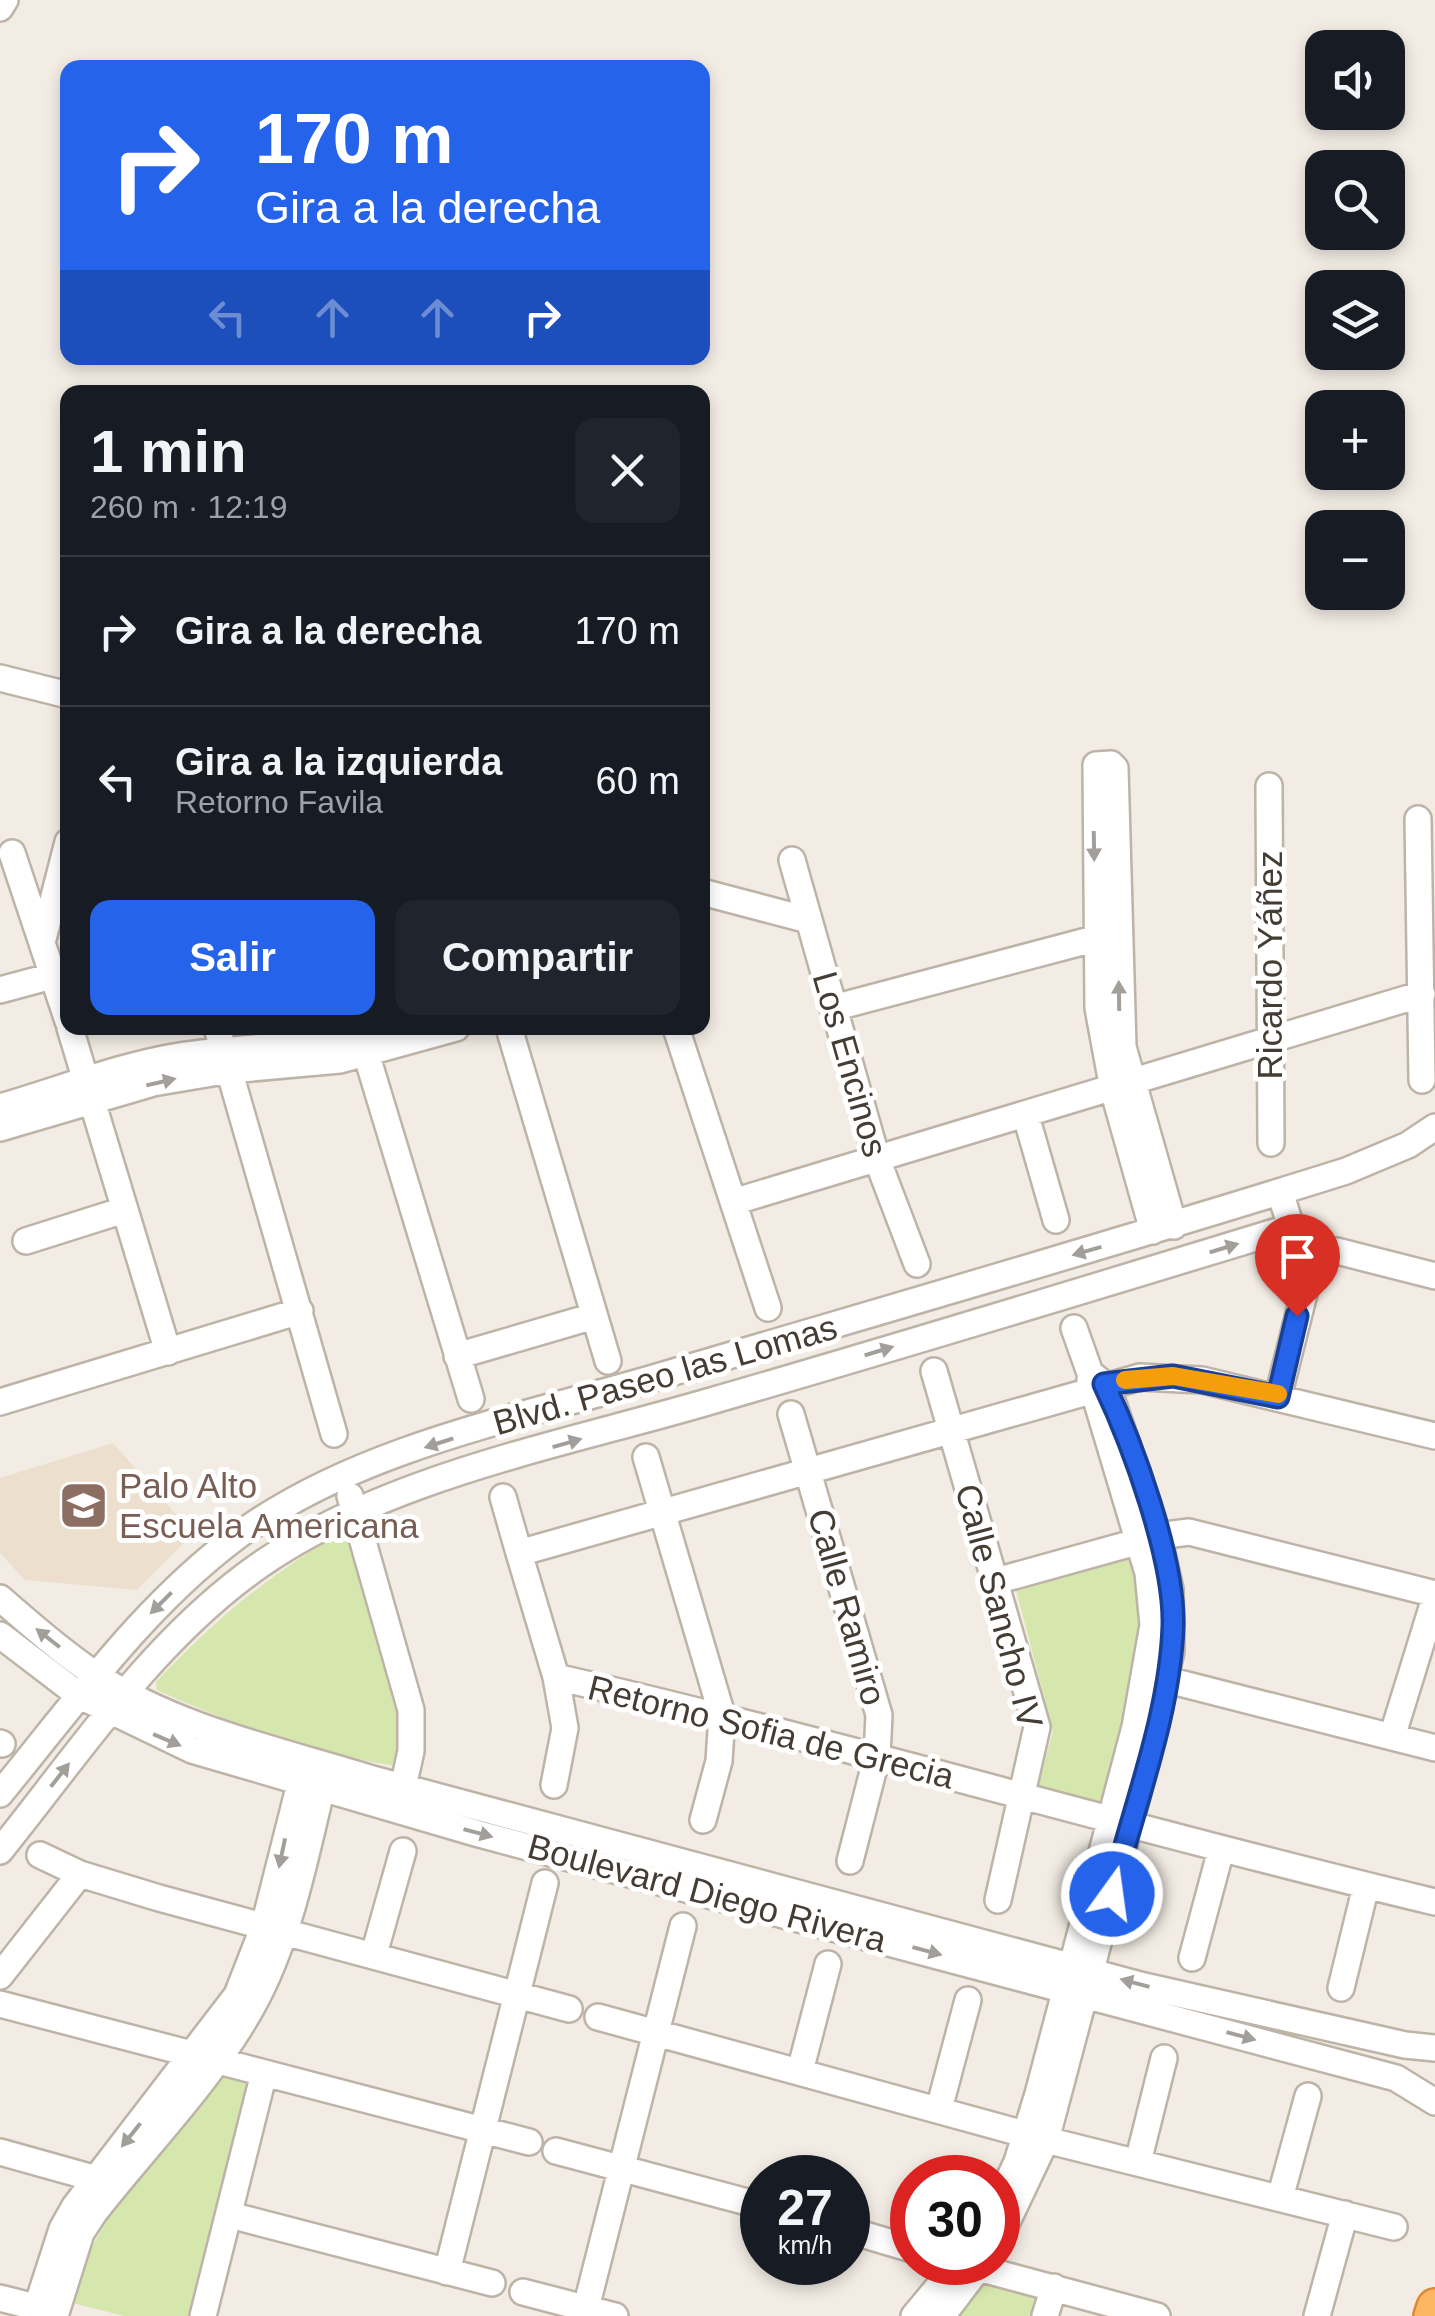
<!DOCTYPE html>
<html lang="es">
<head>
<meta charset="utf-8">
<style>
  :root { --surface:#171b24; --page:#20242c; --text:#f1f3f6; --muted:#9ea1a6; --line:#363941; --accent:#2563eb }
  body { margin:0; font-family:Helvetica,sans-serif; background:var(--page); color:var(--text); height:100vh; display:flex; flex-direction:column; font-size:38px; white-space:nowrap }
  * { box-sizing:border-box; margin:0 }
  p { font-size:32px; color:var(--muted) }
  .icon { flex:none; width:55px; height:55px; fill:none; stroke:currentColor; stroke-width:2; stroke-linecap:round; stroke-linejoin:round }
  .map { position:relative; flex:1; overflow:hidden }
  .panel { position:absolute; left:60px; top:385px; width:650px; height:650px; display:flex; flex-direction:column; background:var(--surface); border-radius:20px; box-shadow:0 5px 15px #0003 }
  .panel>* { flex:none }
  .banner { position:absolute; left:60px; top:60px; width:650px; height:305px; border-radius:20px; box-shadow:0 5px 15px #0003; background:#2563eb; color:#fff; overflow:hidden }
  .buttons { position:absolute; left:1305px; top:30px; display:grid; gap:20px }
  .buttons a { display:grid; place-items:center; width:100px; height:100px; border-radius:20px; background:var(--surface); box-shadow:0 5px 15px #0003; font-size:50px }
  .speed { position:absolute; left:740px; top:2155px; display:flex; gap:20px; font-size:50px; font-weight:700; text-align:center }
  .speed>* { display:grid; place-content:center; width:130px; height:130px; border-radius:50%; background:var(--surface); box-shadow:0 5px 15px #0003; line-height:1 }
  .speed small { font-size:25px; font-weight:400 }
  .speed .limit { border:15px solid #d22; background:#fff; color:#111 }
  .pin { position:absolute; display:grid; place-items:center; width:85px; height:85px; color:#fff; margin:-102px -42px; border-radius:50% 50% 50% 0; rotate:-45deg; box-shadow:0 0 10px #0007 }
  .pin .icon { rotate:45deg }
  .me { position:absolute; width:110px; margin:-55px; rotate:14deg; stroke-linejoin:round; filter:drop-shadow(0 0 8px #0008) }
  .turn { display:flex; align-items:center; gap:35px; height:210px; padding:0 30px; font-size:45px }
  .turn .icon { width:130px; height:130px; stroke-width:2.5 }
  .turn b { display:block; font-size:70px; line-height:85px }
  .lanes { display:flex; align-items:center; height:95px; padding:0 30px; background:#0003; justify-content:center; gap:50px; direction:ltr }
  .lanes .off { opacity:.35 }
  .round { display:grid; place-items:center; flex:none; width:105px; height:105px; border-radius:20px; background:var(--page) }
  .head { display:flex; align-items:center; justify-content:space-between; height:170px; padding:0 30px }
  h1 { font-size:60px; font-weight:800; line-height:75px }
  .cta { display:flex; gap:20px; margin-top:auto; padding:20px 30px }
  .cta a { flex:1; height:115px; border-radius:20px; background:var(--accent); color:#fff; font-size:40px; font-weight:800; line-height:115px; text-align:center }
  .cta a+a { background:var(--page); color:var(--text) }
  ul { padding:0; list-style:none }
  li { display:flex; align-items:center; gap:30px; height:150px; padding:0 30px; border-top:2px solid var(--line) }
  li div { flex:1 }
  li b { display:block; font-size:38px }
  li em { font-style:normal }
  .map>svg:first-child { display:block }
</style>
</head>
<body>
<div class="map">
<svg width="1435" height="2316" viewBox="0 0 1435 2316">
  <rect width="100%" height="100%" fill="#f2ece4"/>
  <path fill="#ecdfce" d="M113 1443 193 1534 137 1590 25 1580 0 1553V1478Z"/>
  <path fill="#d5e7ac" d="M354 1525 407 1722 396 1766C315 1754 232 1724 157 1690L156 1682C223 1612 270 1574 354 1525Z
    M1140 1549 1151 1594 1108 1805 1038 1787 1053 1731 1015 1586Z
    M224 2067 256 2075 197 2316H124L69 2302C104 2202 159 2147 224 2067Z
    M990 2276 1049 2292 1041 2316H960Z"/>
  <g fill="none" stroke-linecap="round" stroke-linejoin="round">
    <defs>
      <path id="minor" d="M0 8 5 0
        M0 678 68 695
        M1269 786 1271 1143
        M1418 819 1422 1080
        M68 842 42 943 68 1021
        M12 853 42 943
        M792 860 877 1159 917 1264
        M702 892 808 920
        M0 990 52 976
        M833 1008 1109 935
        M70 1028 168 1352
        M217 1028 334 1434
        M509 1028 608 1361
        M676 1028 768 1308
        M362 1040 471 1399
        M0 1107C60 1090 118 1066 179 1056 249 1045 320 1048 387 1028
        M1026 1116 1056 1220
        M0 1128 153 1083 230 1070 340 1060 456 1028
        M733 1202 1422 994
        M1153 1231 1113 1089 1098 1008 1096 765 1111 764 1115 768 1123 1047 1174 1226
        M26 1241 124 1210
        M457 1356 594 1316
        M934 1371 1037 1727 998 1900
        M1278 1397 1312 1262 1323 1252 1337 1251 1435 1276
        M0 1402 300 1311
        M791 1414 879 1715 877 1756 850 1861
        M1435 1436 1202 1380 1140 1377 519 1553 556 1677C851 1745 1140 1832 1435 1902
        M646 1457 722 1715 719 1761 703 1820
        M350 1496 411 1710V1751L400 1801
        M503 1497 519 1553
        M996 1581 1158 1536 1189 1532 1435 1594
        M0 1598C31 1625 62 1652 96 1675 175 1728 279 1750 369 1778L1144 1986 1405 2045 1435 2048
        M0 1635 80 1696 192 1750 479 1834 1396 2078 1435 2102
        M1152 1676 1435 1748
        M1392 1737 1435 1598
        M0 1743 2 1744
        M554 1785 565 1728 556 1677
        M0 1794C77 1700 150 1597 250 1527 368 1446 522 1417 657 1377 887 1309 1117 1243 1346 1171L1408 1145 1435 1127
        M0 1851C77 1756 146 1650 246 1575 374 1479 558 1446 711 1401 905 1345 1098 1286 1291 1227L1280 1192
        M40 1855 80 1874 159 1898 569 2009
        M374 1954 403 1851
        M1192 1958 1221 1850
        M0 1976 80 1874
        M1341 1988 1366 1886
        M0 2004 529 2142
        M598 2017 1046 2140 1394 2227
        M800 2071 828 1964
        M939 2109 968 2000
        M556 2151 762 2206
        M0 2152 111 2183
        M1138 2162 1164 2058
        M1280 2198 1308 2096
        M998 2202 1017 2162 1038 2094 1135 1727 1153 1625 1148 1573 1090 1379
        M230 2215 492 2283
        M848 2230 912 2249
        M998 2241 1046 2140 1155 1728 1171 1651 1170 1589 1158 1536 1114 1406 1105 1385 1090 1373 1074 1328
        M956 2262 1157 2316
        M447 2272 545 1883
        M523 2292 615 2316
        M0 2298 51 2311
        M586 2308 683 1926
        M34 2316 62 2229 75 2206 237 1995 264 1926 304 1768
        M55 2316 81 2233 94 2213C147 2145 210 2082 252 2007 291 1937 306 1852 325 1775
        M203 2316 264 2073
        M914 2316 959 2262
        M942 2316 983 2262
        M1045 2316 1054 2287
        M1317 2316 1345 2214"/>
      <path id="highway" d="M1432 2316 1435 2307"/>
    </defs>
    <use href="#minor" stroke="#beb3a7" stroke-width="30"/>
    <use href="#highway" stroke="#de8832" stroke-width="40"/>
    <use href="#minor" stroke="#fff" stroke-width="25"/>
    <use href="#highway" stroke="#ffb663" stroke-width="35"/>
  </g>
  <defs><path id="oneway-solid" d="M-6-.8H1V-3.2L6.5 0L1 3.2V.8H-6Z" transform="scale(2.5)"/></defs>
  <g fill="#a29e9a">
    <use href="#oneway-solid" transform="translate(1094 846) rotate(89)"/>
    <use href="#oneway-solid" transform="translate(1119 996) rotate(-91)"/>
    <use href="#oneway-solid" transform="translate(161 1082) rotate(-13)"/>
    <use href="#oneway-solid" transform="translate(1224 1248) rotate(-17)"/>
    <use href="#oneway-solid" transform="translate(1087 1251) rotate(164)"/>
    <use href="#oneway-solid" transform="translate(879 1351) rotate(-17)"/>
    <use href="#oneway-solid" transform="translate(439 1443) rotate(162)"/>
    <use href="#oneway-solid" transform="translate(567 1443) rotate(-16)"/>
    <use href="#oneway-solid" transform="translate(161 1603) rotate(135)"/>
    <use href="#oneway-solid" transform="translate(48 1638) rotate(-142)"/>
    <use href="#oneway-solid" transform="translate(167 1740) rotate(23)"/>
    <use href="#oneway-solid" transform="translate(60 1775) rotate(-52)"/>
    <use href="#oneway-solid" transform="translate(478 1833) rotate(15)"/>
    <use href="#oneway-solid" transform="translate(282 1853) rotate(102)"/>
    <use href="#oneway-solid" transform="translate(927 1951) rotate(15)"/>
    <use href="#oneway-solid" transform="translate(1135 1983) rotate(-165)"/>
    <use href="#oneway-solid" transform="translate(1241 2036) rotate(15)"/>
    <use href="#oneway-solid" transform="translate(131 2135) rotate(129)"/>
  </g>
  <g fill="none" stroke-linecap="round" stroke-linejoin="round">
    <defs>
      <path id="route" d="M1112 1894C1133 1807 1170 1716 1173 1626 1175 1560 1133 1445 1104 1384L1173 1376 1278 1397 1297 1316"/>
    </defs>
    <use href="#route" stroke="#184099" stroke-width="25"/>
    <use href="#route" stroke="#2563eb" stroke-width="18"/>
    <path stroke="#f59e0b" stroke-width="18" d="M1125 1380 1173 1376 1278 1394"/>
  </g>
  <defs>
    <symbol id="school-square" viewBox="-11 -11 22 22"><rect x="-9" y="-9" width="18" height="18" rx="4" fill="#8d6e63" stroke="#fff"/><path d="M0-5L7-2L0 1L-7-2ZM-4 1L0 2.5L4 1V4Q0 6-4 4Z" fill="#fff"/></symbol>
  </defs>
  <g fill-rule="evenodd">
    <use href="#school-square" x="56" y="1478" width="55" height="55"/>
  </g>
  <g text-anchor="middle" stroke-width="10" stroke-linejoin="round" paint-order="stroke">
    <g font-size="35" fill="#453c34" stroke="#fff">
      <text transform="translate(1270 965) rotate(-90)" y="12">Ricardo Yáñez</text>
      <text transform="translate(850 1064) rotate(74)" y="12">Los Encinos</text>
      <text transform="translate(665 1375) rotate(-16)" y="12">Blvd. Paseo las Lomas</text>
      <text transform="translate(999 1606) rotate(75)" y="12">Calle Sancho IV</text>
      <text transform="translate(847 1607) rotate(74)" y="12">Calle Ramiro</text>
      <text transform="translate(771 1732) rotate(14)" y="12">Retorno Sofia de Grecia</text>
      <text transform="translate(707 1893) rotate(15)" y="12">Boulevard Diego Rivera</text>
    </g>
    <g font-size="35" fill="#785e54" stroke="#fff" text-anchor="start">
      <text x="119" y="1498">Palo Alto<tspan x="119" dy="40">Escuela Americana</tspan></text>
    </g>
  </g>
</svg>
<div class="buttons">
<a><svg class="icon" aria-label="sound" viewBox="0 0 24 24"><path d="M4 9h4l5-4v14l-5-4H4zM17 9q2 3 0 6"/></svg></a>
<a><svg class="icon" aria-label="search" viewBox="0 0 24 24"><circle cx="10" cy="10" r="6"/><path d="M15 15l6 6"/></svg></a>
<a><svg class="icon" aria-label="layers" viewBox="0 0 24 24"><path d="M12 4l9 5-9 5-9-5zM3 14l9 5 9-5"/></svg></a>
<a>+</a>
<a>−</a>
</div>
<div class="speed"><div>27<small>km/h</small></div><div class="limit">30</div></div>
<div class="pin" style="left:1297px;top:1316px;background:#d93025"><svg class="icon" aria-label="arrive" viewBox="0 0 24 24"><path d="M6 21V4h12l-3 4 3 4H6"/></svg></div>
<svg class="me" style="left:1112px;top:1894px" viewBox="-20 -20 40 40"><circle r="17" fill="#2563eb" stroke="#fff" stroke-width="3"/><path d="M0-11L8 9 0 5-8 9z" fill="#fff"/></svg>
<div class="banner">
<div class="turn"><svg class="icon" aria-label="right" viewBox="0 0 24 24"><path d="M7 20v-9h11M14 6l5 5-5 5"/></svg><div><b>170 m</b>Gira a la derecha</div></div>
<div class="lanes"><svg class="icon off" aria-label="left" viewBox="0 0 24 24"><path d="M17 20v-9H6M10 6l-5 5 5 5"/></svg><svg class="icon off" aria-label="ahead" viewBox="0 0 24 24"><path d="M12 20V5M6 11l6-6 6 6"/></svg><svg class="icon off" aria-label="ahead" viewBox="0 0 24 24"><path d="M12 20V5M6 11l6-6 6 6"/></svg><svg class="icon" aria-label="right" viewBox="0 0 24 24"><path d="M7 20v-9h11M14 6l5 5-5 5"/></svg></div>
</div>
<section class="panel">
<div class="head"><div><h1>1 min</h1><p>260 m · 12:19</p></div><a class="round"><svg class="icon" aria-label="close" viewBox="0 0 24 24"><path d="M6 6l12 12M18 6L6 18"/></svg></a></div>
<ul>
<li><svg class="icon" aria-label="right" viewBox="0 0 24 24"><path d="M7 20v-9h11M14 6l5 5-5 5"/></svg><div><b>Gira a la derecha</b></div><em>170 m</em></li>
<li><svg class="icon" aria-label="left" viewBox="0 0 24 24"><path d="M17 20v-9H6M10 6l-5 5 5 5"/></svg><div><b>Gira a la izquierda</b><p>Retorno Favila</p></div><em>60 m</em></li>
</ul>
<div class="cta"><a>Salir</a><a>Compartir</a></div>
</section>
</div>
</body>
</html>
